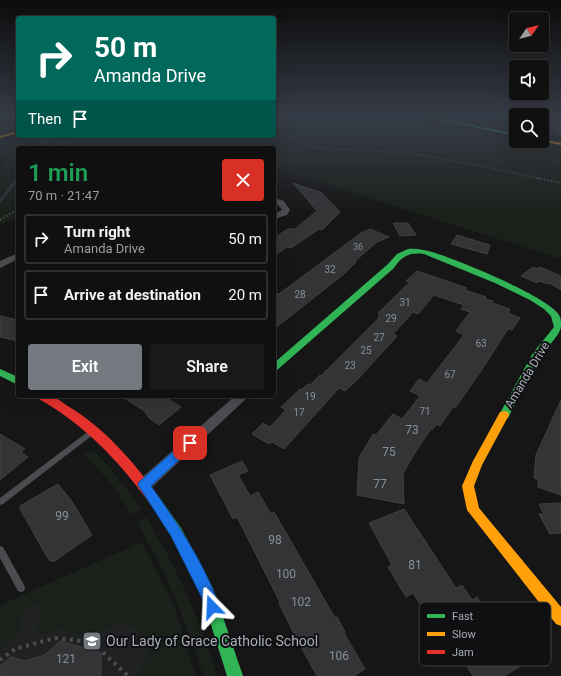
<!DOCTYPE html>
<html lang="en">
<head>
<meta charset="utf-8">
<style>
  :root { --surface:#101010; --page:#191919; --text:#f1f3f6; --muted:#9c9d9f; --line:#303030; --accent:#74797f }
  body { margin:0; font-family:Roboto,sans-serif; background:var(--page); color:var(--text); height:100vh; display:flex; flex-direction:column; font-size:15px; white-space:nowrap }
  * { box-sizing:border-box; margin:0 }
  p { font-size:13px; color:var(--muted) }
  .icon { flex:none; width:22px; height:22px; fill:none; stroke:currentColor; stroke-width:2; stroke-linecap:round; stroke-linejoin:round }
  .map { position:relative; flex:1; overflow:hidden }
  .sheet { position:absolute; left:16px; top:146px; width:260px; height:252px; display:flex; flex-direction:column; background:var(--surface); border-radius:4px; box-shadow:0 4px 16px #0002,0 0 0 1px var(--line) }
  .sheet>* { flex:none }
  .hud { position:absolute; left:16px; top:16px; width:260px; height:122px; border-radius:4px; box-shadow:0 4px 16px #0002,0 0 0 1px var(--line); background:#00695c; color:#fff; overflow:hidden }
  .needle { width:26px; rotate:55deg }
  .tools { position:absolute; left:509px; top:12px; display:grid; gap:8px }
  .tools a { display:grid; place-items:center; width:40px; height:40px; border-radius:4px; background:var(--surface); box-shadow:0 4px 16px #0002,0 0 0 1px var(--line); font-size:20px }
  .pin { position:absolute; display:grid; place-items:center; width:34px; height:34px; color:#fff; margin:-17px; border-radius:8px; box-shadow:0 2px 6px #0006 }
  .me { position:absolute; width:44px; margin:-22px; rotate:339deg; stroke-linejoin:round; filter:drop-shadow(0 0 3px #0008) }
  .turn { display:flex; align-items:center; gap:14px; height:84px; padding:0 12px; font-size:18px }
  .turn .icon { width:52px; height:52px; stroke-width:2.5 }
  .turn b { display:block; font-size:28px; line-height:34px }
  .then { display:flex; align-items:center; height:38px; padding:0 12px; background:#0003; gap:8px; font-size:15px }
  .round { display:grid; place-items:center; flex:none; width:42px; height:42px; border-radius:4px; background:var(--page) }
  .headline { display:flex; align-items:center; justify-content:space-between; height:68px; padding:0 12px }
  h1 { font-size:24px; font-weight:600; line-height:30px; color:#1e9e55 }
  .button { display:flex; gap:8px; margin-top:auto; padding:8px 12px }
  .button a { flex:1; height:46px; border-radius:4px; background:var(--accent); color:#fff; font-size:16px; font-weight:600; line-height:46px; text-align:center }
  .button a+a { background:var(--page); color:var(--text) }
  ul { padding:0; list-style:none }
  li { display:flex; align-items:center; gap:12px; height:50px; margin:0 8px 6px; padding:0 4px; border:2px solid var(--line); border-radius:4px }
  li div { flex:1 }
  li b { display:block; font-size:15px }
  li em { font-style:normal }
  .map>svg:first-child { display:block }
</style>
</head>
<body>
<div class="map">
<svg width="561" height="676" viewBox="0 0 561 676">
  <rect width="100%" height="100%" fill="#161616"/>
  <path fill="#202123" d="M132 547 174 606 196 676H0V605Z"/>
  <path fill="#1a201a" d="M274 117H408L516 139V141H525L561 149V259L274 168V148H203L161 136H274Z
    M22 136H104L77 148H18V217L0 225V172L5 160 0 158V142Z
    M89 451 96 452 123 484 141 508 132 515 114 487 83 452Z
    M146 517C176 567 201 620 217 676H203C187 623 166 571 137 524Z
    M142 542 174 606 196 676H137C142 668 148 660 148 650 148 636 134 622 119 623 109 625 100 633 92 638L59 629 38 635 40 604 22 610 21 631 0 649V605Z"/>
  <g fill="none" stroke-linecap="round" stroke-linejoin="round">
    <path stroke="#2a3338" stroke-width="2.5" d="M37 148 43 141 53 136"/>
    <path stroke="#2a3338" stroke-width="3" d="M0 201 18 178"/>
  </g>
  <path fill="#333436" stroke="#3e4042" d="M559 117H561V135L544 132Z
    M293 183 322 193 340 212 322 230 319 229 291 248 287 247 274 256V238L288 229H295L317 211Z
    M393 223H408L416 235 400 236Z
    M370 229 389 237 377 242 355 261 356 262 344 274 274 329V292L279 294 361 233Z
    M457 235 490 245 487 254 451 244Z
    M533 267 538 269 540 267 561 276V290L549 283 548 284 539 281 537 283 521 276Z
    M417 271 467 288 465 290 486 297 485 299 493 301 492 303 510 309 508 313 520 318 512 330 508 329 479 374 455 408 453 407 440 426 436 424 433 429H431L414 454 403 474 404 504 357 495 359 458 373 434 376 435 393 414 402 419 420 396 410 391 419 379 427 383 464 335 456 331 470 312 461 309 464 305 434 295 418 314 413 312 393 334 397 336 359 378 345 391 339 388 284 449 272 442 269 444 252 434 263 423 270 427 286 410 281 407 300 389 301 390 308 384 310 385 320 375 321 376 379 318 378 317 380 314 378 313 410 282 406 281Z
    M0 316 18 320V341L0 337Z
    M121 396H163L181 407 159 425 148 417 149 416 145 413 146 412Z
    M561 400V495L538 487V480L534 478 536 455Z
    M0 434 25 449 21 452 28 457 0 480Z
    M242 461 248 471 238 475 250 496 258 492 271 514 274 512 335 618 337 617 345 632 344 633 365 669 354 676H317L294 634 279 603 280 602 237 517 233 519 210 475Z
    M58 484 71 500 92 535 53 562 52 560 50 561 46 555 20 509V506Z
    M561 503V533L550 534 539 514H544L539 504Z
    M404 509 456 588 462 585 472 600 477 597 495 623 500 620 529 661 504 676H473L450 640 444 643 413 593 406 597 388 567 392 565 369 523Z
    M60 641 101 653V676H0V666L11 657 25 661 45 655Z"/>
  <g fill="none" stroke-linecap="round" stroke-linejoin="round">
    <path stroke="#4c4d51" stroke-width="1.5" stroke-dasharray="1 1.5" stroke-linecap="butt" d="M274 124 281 133 316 148 408 153 482 166 542 179
      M60 148 63 142 78 136"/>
    <path stroke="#4c4d51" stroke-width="2" stroke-dasharray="1.5 2" stroke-linecap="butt" d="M537 178 561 183
      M0 220 18 209"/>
    <path stroke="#4c4d51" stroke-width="4" stroke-dasharray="3 4.5" stroke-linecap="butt" d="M0 660 15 649 55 638 92 642 128 676"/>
    <path fill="#4a4c4f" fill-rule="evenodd" d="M92 429 94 430 95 432 94 434 3 504 0 505V498L90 430Z
      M0 546 3 547 24 585 25 588 24 591 21 592 18 591 0 558Z"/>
    <path fill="#4a4c4f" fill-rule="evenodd" d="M274 198 284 201 290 210 287 215 274 219V214L282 210 278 205 274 203Z
      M18 253V259L0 268V261Z
      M235 396H249L149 490 144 491 139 490 137 485 139 480Z"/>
    <path fill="#30b455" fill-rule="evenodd" d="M426 117H434L516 134V136Z
      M408 249C416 248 424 250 432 252 456 259 547 296 559 315 561 318 561 322 561 326 561 334 547 347 542 354 529 374 519 397 508 418L504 419 500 418 499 415 533 353 554 327 551 316 544 309 530 300 495 283 424 254C409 252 402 256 394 268L277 370 274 371V363L388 264 397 254Z
      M0 369 18 377V385L0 376Z
      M155 495 159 497 181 528 213 588 243 676H227L202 596 171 536 149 501 151 497Z"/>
    <path fill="#ff9f0a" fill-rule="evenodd" d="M18 131V133L0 138V136Z
      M542 139 561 143V145L540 141H542Z
      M504 411 508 412 509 415 482 465 474 486 479 508 561 607V626L556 624 467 510 462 486 473 461 500 412Z"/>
    <path fill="#e5322d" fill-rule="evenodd" d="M38 396C42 396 46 395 50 396 56 397 62 402 66 405 104 427 134 462 159 497L161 501 159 505 155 507 151 505C120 462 85 425 39 399Z"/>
  </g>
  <linearGradient id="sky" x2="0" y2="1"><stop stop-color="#0c0c0c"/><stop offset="0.55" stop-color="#363c47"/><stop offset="1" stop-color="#363c47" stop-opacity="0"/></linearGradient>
  <rect width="561" height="212" fill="url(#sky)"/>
  <path fill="#1a73e8" stroke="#114b97" d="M190 438 194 440 196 443 194 446 151 486C178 524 204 563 220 607L218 612 212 614 207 612 201 596 171 536 138 485 139 482 186 440Z"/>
  <defs>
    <symbol id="school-square" viewBox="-11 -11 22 22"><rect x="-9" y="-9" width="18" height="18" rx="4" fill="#74797f" stroke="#101012"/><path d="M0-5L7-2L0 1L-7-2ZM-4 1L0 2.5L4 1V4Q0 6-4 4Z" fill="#fff"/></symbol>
  </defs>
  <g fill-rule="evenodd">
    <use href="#school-square" x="81" y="630" width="22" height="22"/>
  </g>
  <g text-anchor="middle" stroke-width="4" stroke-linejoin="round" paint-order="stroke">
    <g font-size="9" fill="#8a9097">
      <text x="358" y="250">36</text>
    </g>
    <g font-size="10" fill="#8a9097">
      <text x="330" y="273">32</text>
      <text x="300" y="298">28</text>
      <text x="405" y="306">31</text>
      <text x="391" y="322">29</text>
      <text x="379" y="341">27</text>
      <text x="481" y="347">63</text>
      <text x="366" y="354">25</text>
      <text x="350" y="369">23</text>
      <text x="450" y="378">67</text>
      <text x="310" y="400">19</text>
      <text x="425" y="415">71</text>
      <text x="299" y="416">17</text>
    </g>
    <g font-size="12" fill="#a7aeb7" stroke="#101012">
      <text transform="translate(527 375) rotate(-59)" y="4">Amanda Drive</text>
    </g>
    <g font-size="12" fill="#8a9097">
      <text x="412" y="434">73</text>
      <text x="389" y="456">75</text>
      <text x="380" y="488">77</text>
      <text x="62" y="520">99</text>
      <text x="275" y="544">98</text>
      <text x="415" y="569">81</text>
      <text x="286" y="578">100</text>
      <text x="301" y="606">102</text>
      <text x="339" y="660">106</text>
      <text x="66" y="663">121</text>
    </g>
    <g font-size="14" fill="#a7aeb7" stroke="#101012" text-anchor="start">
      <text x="106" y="646">Our Lady of Grace Catholic School</text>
    </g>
  </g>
  <rect x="419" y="602" width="132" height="64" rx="6" fill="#101012" stroke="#3d3f44" stroke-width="1"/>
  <rect x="427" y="614" width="18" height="4" fill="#30b455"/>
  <rect x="427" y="632" width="18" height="4" fill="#ff9f0a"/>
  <rect x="427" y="650" width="18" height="4" fill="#e5322d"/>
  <g font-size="11" fill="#a7aeb7">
    <text x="452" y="620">Fast</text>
    <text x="452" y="638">Slow</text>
    <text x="452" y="656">Jam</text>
  </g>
</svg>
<div class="tools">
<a><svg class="needle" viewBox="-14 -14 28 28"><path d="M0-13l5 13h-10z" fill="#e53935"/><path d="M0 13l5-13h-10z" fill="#9c9d9f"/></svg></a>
<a><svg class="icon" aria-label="sound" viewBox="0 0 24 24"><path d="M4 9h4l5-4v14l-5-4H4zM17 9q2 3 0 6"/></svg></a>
<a><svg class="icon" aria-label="search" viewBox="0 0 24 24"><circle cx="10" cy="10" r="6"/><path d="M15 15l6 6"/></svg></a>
</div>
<div class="pin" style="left:190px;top:443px;background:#d93025"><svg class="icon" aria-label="arrive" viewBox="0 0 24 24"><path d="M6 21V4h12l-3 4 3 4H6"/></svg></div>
<svg class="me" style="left:212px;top:607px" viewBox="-20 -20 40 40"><path d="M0-17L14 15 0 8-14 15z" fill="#1a73e8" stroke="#fff" stroke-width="4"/></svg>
<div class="hud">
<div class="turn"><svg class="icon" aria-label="right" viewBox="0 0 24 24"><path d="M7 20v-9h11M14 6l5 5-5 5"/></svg><div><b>50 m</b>Amanda Drive</div></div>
<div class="then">Then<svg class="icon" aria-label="arrive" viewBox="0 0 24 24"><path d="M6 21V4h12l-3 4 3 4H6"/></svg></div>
</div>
<section class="sheet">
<div class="headline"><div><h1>1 min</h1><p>70 m · 21:47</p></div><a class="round" style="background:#d93025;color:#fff"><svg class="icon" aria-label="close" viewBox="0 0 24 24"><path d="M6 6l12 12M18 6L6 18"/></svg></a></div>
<ul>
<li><svg class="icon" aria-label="right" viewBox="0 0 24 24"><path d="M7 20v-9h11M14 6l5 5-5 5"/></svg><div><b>Turn right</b><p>Amanda Drive</p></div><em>50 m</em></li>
<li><svg class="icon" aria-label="arrive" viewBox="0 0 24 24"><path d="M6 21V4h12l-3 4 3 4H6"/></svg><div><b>Arrive at destination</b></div><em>20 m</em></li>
</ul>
<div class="button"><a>Exit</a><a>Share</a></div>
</section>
</div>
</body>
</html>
